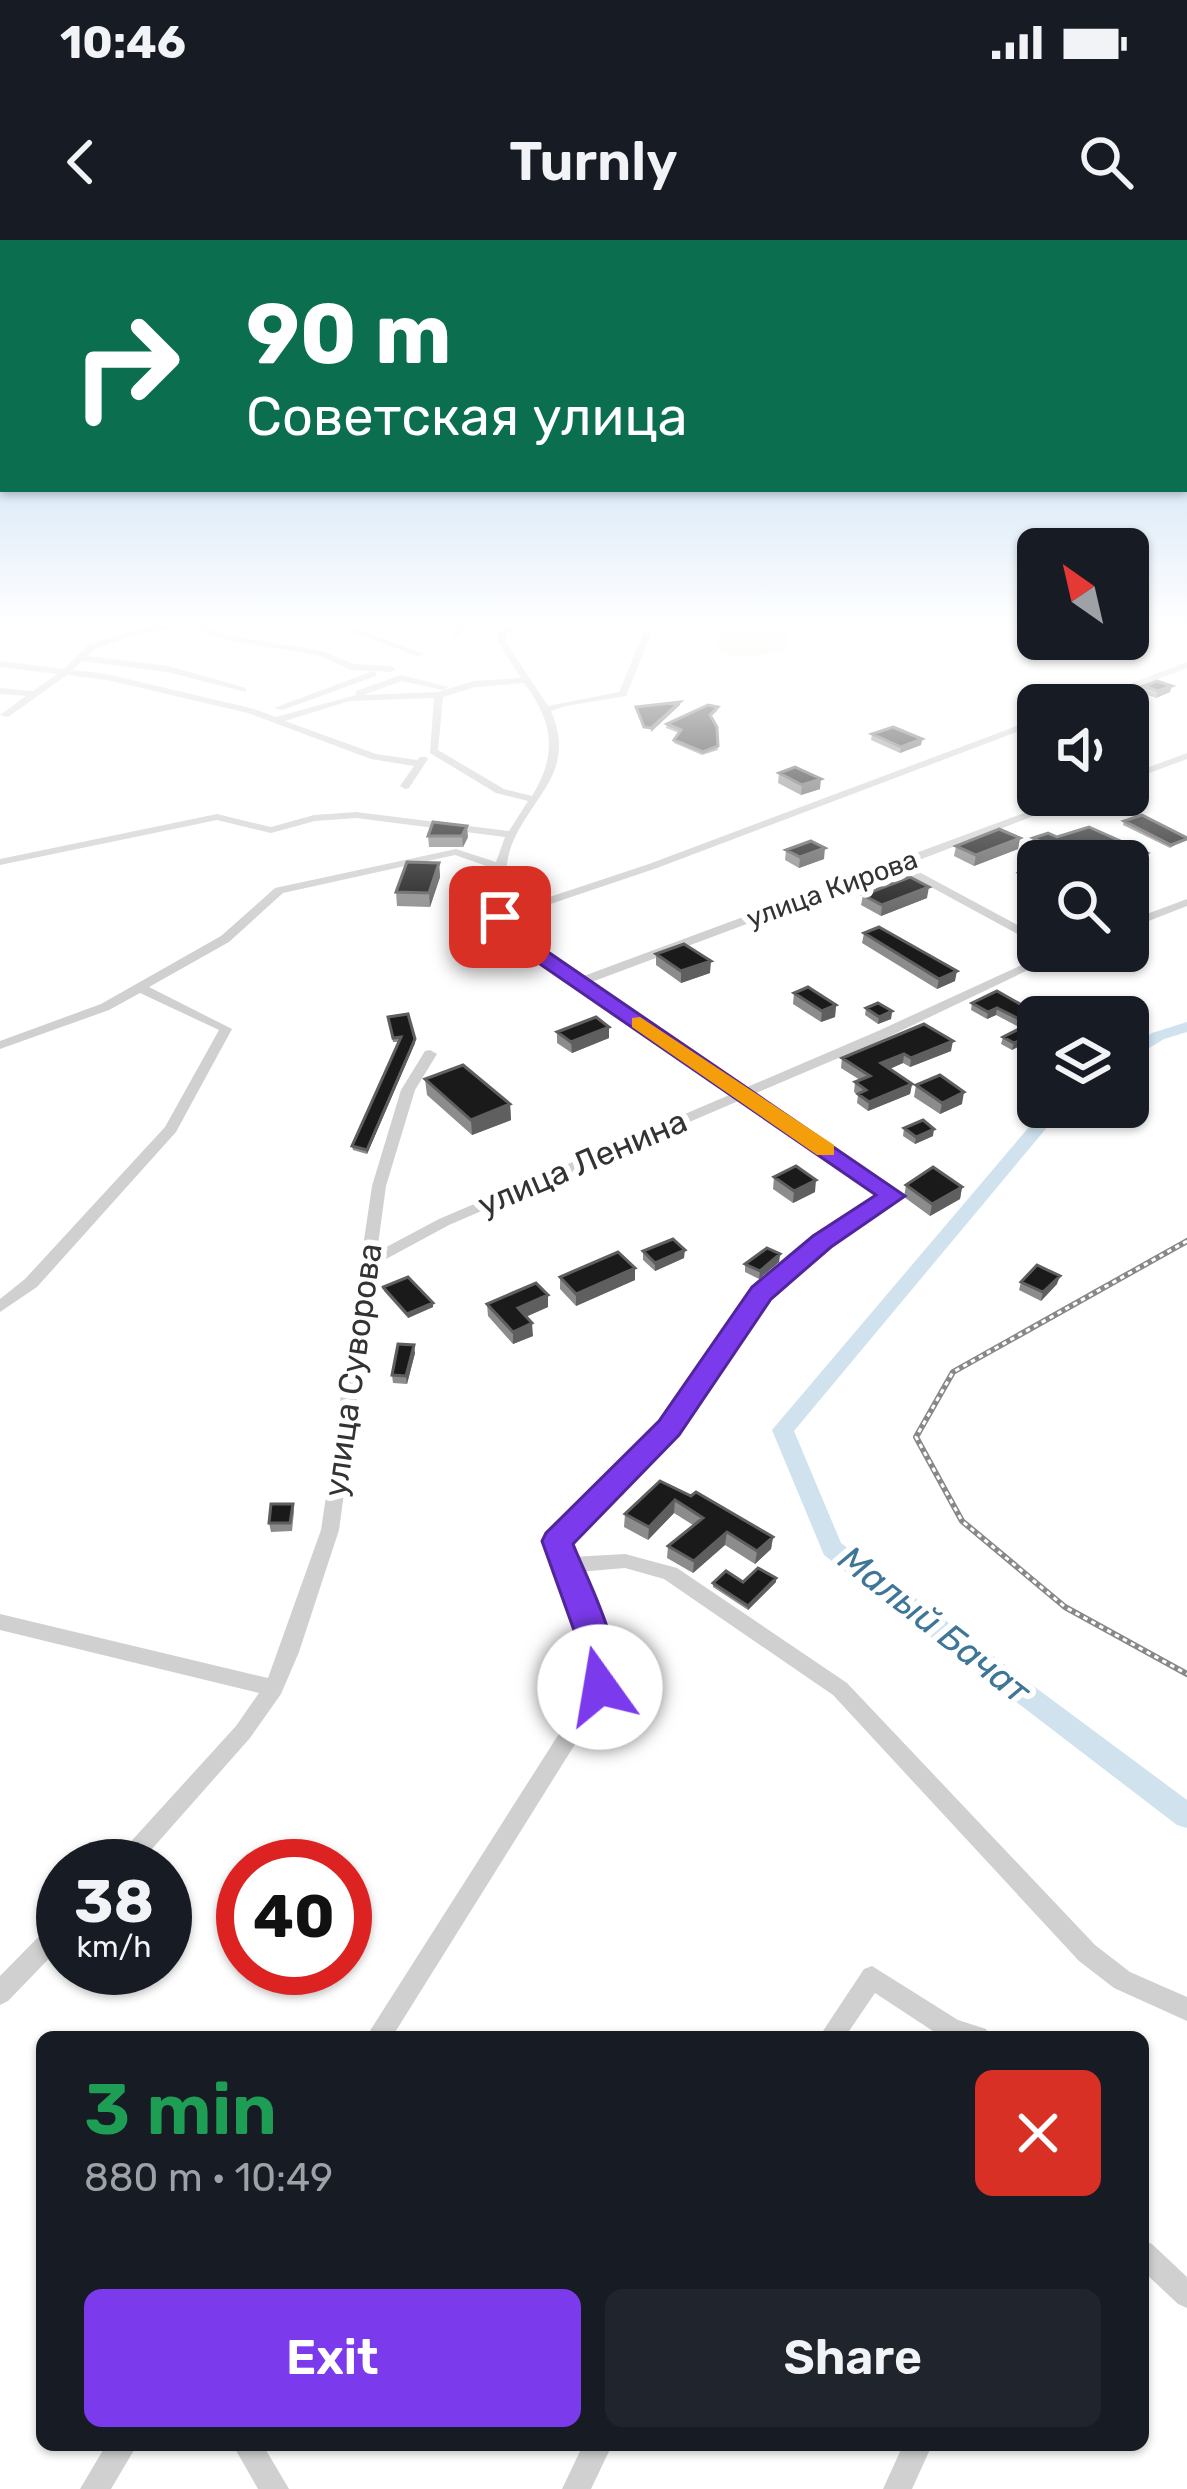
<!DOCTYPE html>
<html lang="en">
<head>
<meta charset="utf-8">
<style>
  :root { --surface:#171b24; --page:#20242c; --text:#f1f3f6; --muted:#9ea1a6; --accent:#7c3aed }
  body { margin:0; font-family:Rubik,sans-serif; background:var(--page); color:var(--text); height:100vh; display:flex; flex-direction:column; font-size:45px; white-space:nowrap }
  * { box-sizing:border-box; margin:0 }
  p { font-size:39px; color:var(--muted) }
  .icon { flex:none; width:66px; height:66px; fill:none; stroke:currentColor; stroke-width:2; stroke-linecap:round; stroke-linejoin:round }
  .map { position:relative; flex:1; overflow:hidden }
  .details { position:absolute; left:36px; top:1791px; width:1113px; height:420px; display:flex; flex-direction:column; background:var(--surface); border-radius:18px; box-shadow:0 3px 9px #0004 }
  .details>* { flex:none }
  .guide { position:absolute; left:0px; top:0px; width:1188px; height:252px; box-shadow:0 3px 9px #0004; background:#0b6e4f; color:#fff; overflow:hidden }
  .needle { width:78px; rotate:326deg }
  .tools { position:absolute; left:1017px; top:288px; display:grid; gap:24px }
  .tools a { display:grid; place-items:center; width:132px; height:132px; border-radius:18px; background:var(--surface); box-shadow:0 3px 9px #0004; font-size:60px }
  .speed { position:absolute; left:36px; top:1599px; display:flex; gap:24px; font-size:60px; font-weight:700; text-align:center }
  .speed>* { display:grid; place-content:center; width:156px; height:156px; border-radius:50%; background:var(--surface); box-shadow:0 3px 9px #0004; line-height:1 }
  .speed small { font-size:30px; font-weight:400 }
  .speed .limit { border:18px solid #d22; background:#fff; color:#111 }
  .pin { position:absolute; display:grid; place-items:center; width:102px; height:102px; color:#fff; margin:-51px; border-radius:24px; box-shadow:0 6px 18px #0006 }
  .me { position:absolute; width:132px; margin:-66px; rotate:347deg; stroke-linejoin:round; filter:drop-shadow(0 0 9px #0008) }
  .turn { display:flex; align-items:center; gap:42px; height:252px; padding:0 48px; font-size:54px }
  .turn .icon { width:156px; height:156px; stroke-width:2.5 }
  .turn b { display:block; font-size:84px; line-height:102px }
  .round { display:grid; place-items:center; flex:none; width:126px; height:126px; border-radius:18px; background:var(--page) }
  .summary { display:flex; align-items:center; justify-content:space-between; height:204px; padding:0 48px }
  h1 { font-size:72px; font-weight:600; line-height:90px; color:#1e9e55 }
  .cta { display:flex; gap:24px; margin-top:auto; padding:24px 48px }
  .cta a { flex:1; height:138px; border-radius:18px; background:var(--accent); color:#fff; font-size:48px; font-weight:600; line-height:138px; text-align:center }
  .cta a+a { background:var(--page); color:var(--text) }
  .status { display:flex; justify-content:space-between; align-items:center; height:84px; padding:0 60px; background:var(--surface); direction:ltr }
  .status svg { height:33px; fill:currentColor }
  header { display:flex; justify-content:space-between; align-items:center; height:156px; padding:0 48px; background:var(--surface); font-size:54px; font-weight:600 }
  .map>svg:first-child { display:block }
</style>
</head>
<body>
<div class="status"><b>10:46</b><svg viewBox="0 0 49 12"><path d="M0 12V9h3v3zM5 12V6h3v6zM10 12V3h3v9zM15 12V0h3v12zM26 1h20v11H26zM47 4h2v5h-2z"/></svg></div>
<header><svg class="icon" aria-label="back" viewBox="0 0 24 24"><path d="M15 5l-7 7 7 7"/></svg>Turnly<svg class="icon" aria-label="search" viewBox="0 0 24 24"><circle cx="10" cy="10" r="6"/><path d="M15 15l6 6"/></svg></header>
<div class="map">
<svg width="1187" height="2249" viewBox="0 0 1187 2249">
  <rect width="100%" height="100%" fill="#fff"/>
  <path fill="#e6ecdf" d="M724 382H788L785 412 735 417 717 409Z"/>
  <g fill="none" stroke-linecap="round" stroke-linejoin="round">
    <path fill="#cfe2ee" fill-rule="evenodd" d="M1187 782V792L1164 799 1128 821V809L1152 793Z
      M1046 867H1064L794 1191 841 1303 1187 1560V1588L1177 1585 824 1315 772 1190Z"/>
    <path fill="#d0d0d0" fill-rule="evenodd" d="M186 382H209L202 385 232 396 323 411 353 424 391 426 395 429 391 432 351 430 318 415 230 401 191 387 138 394 94 409 87 416 168 426 246 448V452L167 432 82 421 73 430 107 434 254 469 276 477 356 455V451L401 435 448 447 443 450 402 441 363 455 438 452 474 441 521 438 497 401 500 391 519 382H531L507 394 505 401 548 466 619 452 648 382H656L626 456 566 466 551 471C577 532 533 554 512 604 504 625 505 648 507 671L649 624 1038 478V484L657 628 509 678 529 702 581 737 1073 555H1088L906 625 1038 696V705L896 628 589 743 745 848 878 791 1052 711H1068L888 797 754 854 900 955 827 1005 767 1057 749 1078 689 1175 567 1303 572 1317 625 1314 677 1328 847 1443 1095 1705 1130 1732 1187 1757V1781L1114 1748 1079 1721 833 1455 664 1339 625 1328 578 1332 612 1421 607 1453 392 1797H366L590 1445 592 1421 548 1301 550 1296 677 1167 737 1070 755 1049 817 999 883 955 743 859 449 985 375 1025 339 1290 299 1412 281 1454 250 1498 137 1626H112L115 1619 236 1486 259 1453 0 1390V1374L268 1438 321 1290 372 946 401 850 425 811 430 810 437 814 415 850 386 946 377 1012 439 979 734 853 521 708 494 677 497 674 495 629 455 615 283 653 229 702 149 747 232 789 176 892 37 1047 0 1072V1059L25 1039 165 887 219 790 140 753 109 770 0 809V801L101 764 221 696 275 648 456 609 496 622 505 597 356 578 315 581 271 593 217 580 0 625V619L217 574 271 587 314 575 356 572 509 591 528 561 496 553 430 513 434 458 349 461 285 481 376 514 417 520 420 517H426L428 519 409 548 405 549 400 546 414 526 371 519 248 473 107 440 67 435 8 477 0 475 26 456 0 454V448L33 451 57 434 0 427V421L64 429 88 405 137 389ZM524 443C553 481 558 514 532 556L504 549 438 510 443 457 475 447Z
      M325 382H338L424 414 417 416Z
      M460 382H469L458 396H452Z
      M1187 422V428L1089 465H1075Z
      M373 431 377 434 376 436 282 470 274 468Z
      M1187 513V519L1128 541V535Z
      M1187 659V666L1128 689V681Z
      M63 1677V1704L8 1761 0 1765V1736L55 1680Z
      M872 1726 958 1780 986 1789 990 1797H942L875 1753 845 1797H819L864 1729Z
      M1143 2000 1152 2004 1187 2037V2068L1178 2064 1143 2031Z
      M106 2205H137L111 2249H80Z
      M233 2205H263L289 2249H258Z
      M583 2205H612L591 2249H562Z
      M903 2205H932L912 2249H883Z"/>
    <defs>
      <path id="rail" d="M1187 1001 953 1132 916 1197 962 1281 1065 1367 1187 1434"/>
    </defs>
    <use href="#rail" stroke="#888" stroke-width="6"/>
    <use href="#rail" stroke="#fff" stroke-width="3" stroke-dasharray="4.5" stroke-linecap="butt"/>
  </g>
  <path fill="#8c8c8c" d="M1143 446 1170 452 1156 458 1142 453Z
    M718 470 711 477 718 510 702 515 674 503 679 493 666 488 667 484Z
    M872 494 922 499 921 505 900 513 871 500Z
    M779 533 820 549 801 555 778 543Z
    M1124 581 1187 598 1170 608 1123 585Z
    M428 596 468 597 463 607H429Z
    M1057 597 1147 613 1145 618 1128 625V621L1065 619 1032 603 1033 598Z
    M1020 598 1018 609 974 626 954 616 956 606Z
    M786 610 824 619 799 628 785 620Z
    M439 623 440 637 430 667 397 666 396 652Z
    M1038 627V651L1018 638 1019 633Z
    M863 655 927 658 881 676 861 665Z
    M1038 675V691L1032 688 1034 677Z
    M864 693 955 741 937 749 862 703Z
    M1068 711 1113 719 1083 731 1066 722Z
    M656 714 710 733 681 743 656 725Z
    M794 753 836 765 835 777 821 782 793 764Z
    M972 763 1043 777 1012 810 1001 804 1003 797 1021 788 996 775 987 779 971 770Z
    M866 768 892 771 891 779 878 784 865 775Z
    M388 777 415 799V803L367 914 353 910 352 906 399 802H393Z
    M609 787V798L572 813 557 803V792Z
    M951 811 910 827 903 823 890 829 912 844 910 854 868 871 857 863 858 855 854 852 855 842 860 840 841 828 842 818Z
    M425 839 510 864 511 880 472 895 427 855Z
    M916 845 962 864 940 874 914 857Z
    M904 888 933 896 915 904 903 896Z
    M774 937 815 952 793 963 773 949Z
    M906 945 962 947 960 959 930 976 904 957Z
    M643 1011 684 1018 655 1031 643 1020Z
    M780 1014 779 1022 759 1039 745 1032V1024Z
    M635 1028V1040L576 1066 560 1049V1037Z
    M1021 1042 1057 1044 1041 1061 1019 1050Z
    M383 1047 433 1063V1067L408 1078 384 1051Z
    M548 1055V1067L526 1077 533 1096 513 1104 488 1076 487 1064Z
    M415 1113 407 1144 393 1143 392 1135Z
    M660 1241 773 1297 771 1309 755 1324 725 1305 693 1333 667 1318 668 1306 693 1285 674 1273 648 1300 624 1287 625 1274Z
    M293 1264 294 1272 292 1291 271 1292 269 1283Z
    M776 1338V1342L748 1370 713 1347V1343L743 1342Z"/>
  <path fill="#5f5f5f" d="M1172 446 1170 452 1156 458 1158 451Z
    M680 462V465L651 492V488Z
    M922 499 921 505 900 513 901 507Z
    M821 539 820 549 801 555 802 545Z
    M467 586 468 597 463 607 462 596Z
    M1020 598 1018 609 974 626 976 615Z
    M825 608 824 619 799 628 800 617Z
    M1147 613 1145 618 1128 625V621Z
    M439 623 440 637 430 667 429 653Z
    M929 647 927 658 881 676 882 665Z
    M1108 711H1115L1113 719 1083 731 1085 720Z
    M711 721 710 733 681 743V731Z
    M957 731 955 741 937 749 939 739Z
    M836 765 835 777 821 782 822 771Z
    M997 768 996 775 987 779 988 772Z
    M892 771 891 779 878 784 879 777Z
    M609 787V798L572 813 571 802Z
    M1038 791V797L1012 810 1014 803Z
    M415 799V803L367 914V910Z
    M953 801 951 811 910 827 911 818Z
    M904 814 903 823 880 833 881 823Z
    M912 844 910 854 868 871 869 862Z
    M964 852 962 864 940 874 942 863Z
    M510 864 511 880 472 895 471 880Z
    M934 889 933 896 915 904 916 897Z
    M816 940 815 952 793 963 794 951Z
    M962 947 960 959 930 976 932 964Z
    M685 1010 684 1018 655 1031V1023Z
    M780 1014 779 1022 759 1039 760 1031Z
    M635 1028V1040L576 1066V1054Z
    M1060 1036 1057 1044 1041 1061 1043 1052Z
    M548 1055V1067L518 1080V1068Z
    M433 1063V1067L408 1078 407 1074Z
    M532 1083 533 1096 513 1104V1092Z
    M414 1105 415 1113 407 1144 406 1136Z
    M675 1260 674 1273 648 1300 649 1287Z
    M727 1292 725 1305 693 1333 694 1321Z
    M773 1297 771 1309 755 1324 757 1311Z
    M776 1338V1342L748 1370V1366Z"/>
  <path fill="#1a1a1a" stroke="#5f5f5f" stroke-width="3" d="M1157 441 1172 446 1158 451 1143 446Z
    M680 462 651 488 644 487 636 467Z
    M708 465 718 467 710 475 717 487 718 506 703 512 674 500 681 490 667 484Z
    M893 487 922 499 901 507 872 494Z
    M795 527 821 539 802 545 779 533Z
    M1142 575 1187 598V599L1171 605 1124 581Z
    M433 582 467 586 462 596H428Z
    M1089 587 1147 613 1126 621H1060L1073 617 1033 598 1048 593 1057 597Z
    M999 589 1020 598 976 615 956 606Z
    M811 601 825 608 800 617 786 610Z
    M407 622 439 623 429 653 396 652Z
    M1038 627V645L1019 633Z
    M910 637 929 647 882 665 863 655Z
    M879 687 957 731 939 739 864 693Z
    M684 704 711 721 681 731 656 714Z
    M1069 711H1108L1085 720Z
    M808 747 836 765 822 771 794 753Z
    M997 751 1043 777H1038V791L1014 803 1003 797 1029 784 997 768 988 772 972 763Z
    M878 763 892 771 879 777 866 768Z
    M408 774 415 799 367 910 352 906 401 797 393 798 388 777Z
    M596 777 609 787 571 802 557 792Z
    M924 784 953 801 911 818 904 814 881 823 912 844 869 862 858 854 866 850 855 842 870 836 842 818Z
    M463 825 510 864 471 880 425 839Z
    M940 835 964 852 942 863 916 845Z
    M923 880 934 889 916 897 904 888Z
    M796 926 816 940 794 951 774 937Z
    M933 927 962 947 932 964 906 945Z
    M673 999 685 1010 655 1023 643 1011Z
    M767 1008 780 1014 760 1031 745 1024Z
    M618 1012 635 1028 576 1054 560 1037Z
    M1037 1025 1060 1036 1043 1052 1021 1042Z
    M408 1037 433 1063 407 1074 383 1047Z
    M536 1043 548 1055 518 1068 532 1083 513 1092 487 1064Z
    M398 1104 414 1105 406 1136 392 1135Z
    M660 1241 691 1256 696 1252 773 1297 757 1311 727 1292 694 1321 668 1306 703 1278 675 1260 649 1287 625 1274Z
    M271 1264H293L290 1283H269Z
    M758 1328 776 1338 748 1366 713 1343 726 1331 743 1342Z"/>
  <linearGradient id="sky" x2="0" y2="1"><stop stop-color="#9ec6ea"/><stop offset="0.55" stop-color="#fff"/><stop offset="1" stop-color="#fff" stop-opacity="0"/></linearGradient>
  <rect width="1187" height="697" fill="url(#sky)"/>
  <path fill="#7c3aed" stroke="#51269a" stroke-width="3" d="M493 673H507L532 701 905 956 831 1007 771 1059 679 1195 573 1304C588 1342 630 1419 612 1456L600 1461 588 1456 583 1447 585 1421 542 1301 546 1293 659 1181 752 1047 813 996 876 955 518 709 491 677Z"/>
  <path fill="#f59e0b" d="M640 777 834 905V915H817L632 787V778Z"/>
  <g text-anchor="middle" stroke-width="12" stroke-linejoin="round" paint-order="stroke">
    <g font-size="27" fill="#333" stroke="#fff">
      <text transform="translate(832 649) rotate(-20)" y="9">улица Кирова</text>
    </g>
    <g font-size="33" fill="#333" stroke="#fff">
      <text transform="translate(582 922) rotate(-23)" y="12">улица Ленина</text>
      <text transform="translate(352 1130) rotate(-82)" y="12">улица Суворова</text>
    </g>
    <g font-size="36" font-style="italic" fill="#3f7597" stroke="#fff">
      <text transform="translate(935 1384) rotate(38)" y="13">Малый Бачат</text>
    </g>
  </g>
</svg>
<div class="tools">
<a><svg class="needle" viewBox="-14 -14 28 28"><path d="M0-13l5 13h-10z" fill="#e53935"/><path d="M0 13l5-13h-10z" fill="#9ea1a6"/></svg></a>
<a><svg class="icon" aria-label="sound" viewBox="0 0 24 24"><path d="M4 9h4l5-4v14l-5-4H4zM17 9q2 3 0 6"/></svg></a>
<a><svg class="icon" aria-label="search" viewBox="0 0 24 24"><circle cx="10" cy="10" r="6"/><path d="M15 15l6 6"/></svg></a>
<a><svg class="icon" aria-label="layers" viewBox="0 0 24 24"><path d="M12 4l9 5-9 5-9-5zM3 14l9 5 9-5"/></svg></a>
</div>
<div class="speed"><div>38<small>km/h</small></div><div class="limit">40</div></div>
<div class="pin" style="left:500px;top:677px;background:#d93025"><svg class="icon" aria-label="arrive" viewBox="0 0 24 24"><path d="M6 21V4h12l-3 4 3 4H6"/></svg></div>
<svg class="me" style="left:600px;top:1447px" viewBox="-20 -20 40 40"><circle r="19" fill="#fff"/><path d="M0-13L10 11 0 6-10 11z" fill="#7c3aed"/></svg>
<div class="guide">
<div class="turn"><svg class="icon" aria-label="right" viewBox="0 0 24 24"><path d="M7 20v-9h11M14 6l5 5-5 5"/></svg><div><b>90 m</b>Советская улица</div></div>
</div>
<section class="details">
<div class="summary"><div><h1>3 min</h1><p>880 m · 10:49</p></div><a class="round" style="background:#d93025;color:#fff"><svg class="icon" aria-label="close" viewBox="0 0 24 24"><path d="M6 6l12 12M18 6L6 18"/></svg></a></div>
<div class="cta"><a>Exit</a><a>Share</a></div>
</section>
</div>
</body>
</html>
